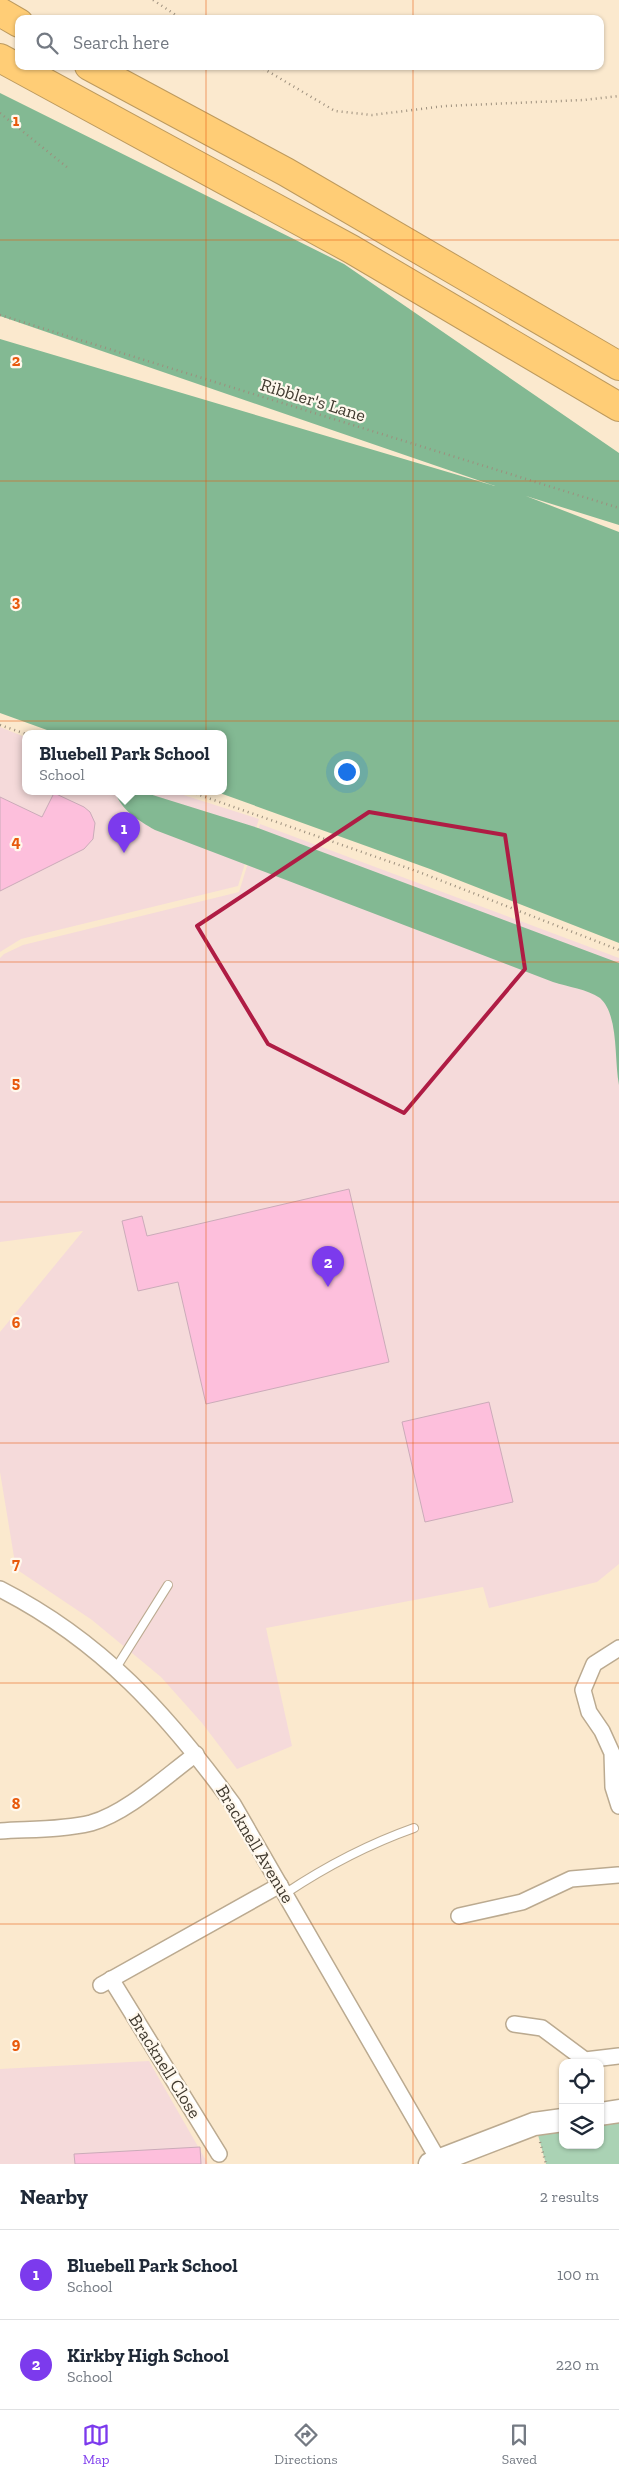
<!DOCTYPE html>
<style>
body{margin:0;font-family:"Zilla Slab",serif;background:#f2f2f3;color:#1f2937}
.controls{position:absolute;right:15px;bottom:15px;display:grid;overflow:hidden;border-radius:10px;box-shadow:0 1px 4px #0004}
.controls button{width:45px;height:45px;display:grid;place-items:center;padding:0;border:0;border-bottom:1px solid #e0e1e3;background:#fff;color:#1f2937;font:25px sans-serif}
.you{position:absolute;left:346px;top:771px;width:18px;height:18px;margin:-12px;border:4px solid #fff;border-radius:50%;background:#1a73e8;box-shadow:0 0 0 8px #1a73e833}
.badge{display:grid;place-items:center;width:32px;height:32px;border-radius:50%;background:#7c3aed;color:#fff;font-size:16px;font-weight:700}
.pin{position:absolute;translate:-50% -41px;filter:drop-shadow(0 1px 2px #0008)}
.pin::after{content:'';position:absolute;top:26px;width:18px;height:15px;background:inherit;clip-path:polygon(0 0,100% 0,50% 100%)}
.popup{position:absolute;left:22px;top:730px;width:205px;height:65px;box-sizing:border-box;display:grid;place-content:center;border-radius:10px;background:#fff;filter:drop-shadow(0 1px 4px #0005);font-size:16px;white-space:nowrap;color:#747a83}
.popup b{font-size:19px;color:#1f2937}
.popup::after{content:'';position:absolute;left:50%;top:100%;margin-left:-10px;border:10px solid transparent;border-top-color:#fff}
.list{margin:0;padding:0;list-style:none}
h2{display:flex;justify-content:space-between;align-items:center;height:65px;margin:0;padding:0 20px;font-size:21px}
h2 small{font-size:16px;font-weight:400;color:#747a83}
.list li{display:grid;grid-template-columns:32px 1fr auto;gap:15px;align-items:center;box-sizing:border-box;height:90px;padding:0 20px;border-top:1px solid #e0e1e3}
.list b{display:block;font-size:19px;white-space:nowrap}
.list p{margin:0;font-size:16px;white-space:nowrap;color:#747a83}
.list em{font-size:16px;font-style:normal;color:#747a83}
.icon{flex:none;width:28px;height:28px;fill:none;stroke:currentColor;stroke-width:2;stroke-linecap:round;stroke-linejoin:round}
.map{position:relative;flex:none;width:619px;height:2164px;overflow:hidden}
.search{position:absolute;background:#fff;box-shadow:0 1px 4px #0004;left:15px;right:15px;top:15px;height:55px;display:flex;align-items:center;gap:12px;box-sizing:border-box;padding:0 18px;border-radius:10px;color:#747a83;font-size:19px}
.sheet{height:245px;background:#fff}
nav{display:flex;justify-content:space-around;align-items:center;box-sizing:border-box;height:70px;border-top:1px solid #e0e1e3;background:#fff;font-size:14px;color:#747a83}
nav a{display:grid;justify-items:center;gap:2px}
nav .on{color:#7c3aed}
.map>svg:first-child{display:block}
</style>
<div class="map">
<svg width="619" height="2164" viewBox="0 0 619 2164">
<rect width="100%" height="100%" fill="#fbe9ce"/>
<g fill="#f5dada">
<polygon points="0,727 25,737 25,792 174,792 259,819 238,886 21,939 0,952"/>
<polygon points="260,824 619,958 619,1564 597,1582 489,1608 483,1587 266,1628 292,1746 237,1769 202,1723 161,1677 92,1620 16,1569 0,1472 0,1332 83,1231 0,1242 0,958 4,954 23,945 239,892"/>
<polygon points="149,2061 208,2164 0,2164 0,2069"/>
</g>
<polygon fill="#aad2b4" points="619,2113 619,2164 546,2164 535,2124 563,2120 563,2145 600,2145 600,2114"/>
<g fill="#83b993">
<polygon points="0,93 344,264 619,453 619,525 526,496 619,532 619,943 430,869 217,792 223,792 223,734 58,734 0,713 0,339 495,486 0,316"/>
<path d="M115 792H143L258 828 619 963V1085C614 1059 619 1015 600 998 587 989 568 987 553 982L155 830C138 820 122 811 115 792Z"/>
</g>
<g fill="#fdbfdc" stroke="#cbabb9">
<polygon points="54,793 84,807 90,812 95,823 93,839 84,849 0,891 0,797 42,817"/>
<polygon points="349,1189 389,1362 206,1404 178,1282 138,1291 122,1221 142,1216 147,1236"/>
<polygon points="489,1402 513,1502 425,1522 402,1422"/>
<polygon points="200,2147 201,2164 75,2164 74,2154"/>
</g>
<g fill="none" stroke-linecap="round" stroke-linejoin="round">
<defs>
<g id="lane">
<polyline points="116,1668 168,1585"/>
<path d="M286 1893C325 1867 369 1844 414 1828"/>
</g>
<g id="street">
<path d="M0 1589C102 1641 167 1714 233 1804L439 2161"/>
<polyline points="619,1648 594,1664 583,1690 589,1712 602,1731 612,1753 613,1787 619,1806"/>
<path d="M0 1831C30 1829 62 1830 91 1823 127 1813 166 1776 196 1754"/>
<polyline points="459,1916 522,1902 571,1879 618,1875"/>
<polyline points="111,1979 219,2154"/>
<polyline points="101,1985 280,1885"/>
<polyline points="514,2024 542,2028 585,2060 619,2056"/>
</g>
<g id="secondary">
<polyline points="600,2114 619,2111"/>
<polyline points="430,2164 534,2124 563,2120"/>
</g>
<g id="highway">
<polyline points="0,12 19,23"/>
<polyline points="0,58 351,249 619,407"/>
<polyline points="89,66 286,172 619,366"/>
</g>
</defs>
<use href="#lane" stroke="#bbaa90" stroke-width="10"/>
<use href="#street" stroke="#bbaa90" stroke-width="18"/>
<use href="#secondary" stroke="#bbaa90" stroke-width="25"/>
<use href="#highway" stroke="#bd9a5e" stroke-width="30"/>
<g stroke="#9c8f7d" stroke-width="2.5" stroke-dasharray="1 4" stroke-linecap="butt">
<polyline points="153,0 182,19"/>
<polyline points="259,66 335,111 372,115 445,106 584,100 619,96"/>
<polyline points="0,113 68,168"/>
<polyline points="0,315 619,508"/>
<polyline points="0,725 26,734"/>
<polyline points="191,792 419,872 619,950"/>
<polyline points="540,2142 546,2164"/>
</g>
<use href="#lane" stroke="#fff" stroke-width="8"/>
<use href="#street" stroke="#fff" stroke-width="15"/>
<use href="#secondary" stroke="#fff" stroke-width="22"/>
<use href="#highway" stroke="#ffcd76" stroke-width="28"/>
</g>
<path fill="none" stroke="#af1c44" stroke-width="4" stroke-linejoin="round" d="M369 812 505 835 525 969 404 1113 268 1044 197 926Z"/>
<path fill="none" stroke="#e8590c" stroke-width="1" stroke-opacity="0.55" d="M206 0V19M413 0V19M206 66V2164M413 66V2164M0 240H619M0 481H619M0 721H619M0 962H619M0 1202H619M0 1443H619M0 1683H619M0 1924H619"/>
<g text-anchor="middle" stroke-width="4.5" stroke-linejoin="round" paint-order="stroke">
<g font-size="18" fill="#423b30" stroke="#fff8ed">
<text transform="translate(313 400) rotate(17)" y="6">Ribbler's Lane</text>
<text transform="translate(255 1844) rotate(59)" y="6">Bracknell Avenue</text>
<text transform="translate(165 2066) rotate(58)" y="6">Bracknell Close</text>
</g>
</g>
<g font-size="16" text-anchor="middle" font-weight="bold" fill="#e8590c" stroke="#fff8ed" stroke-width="4.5" stroke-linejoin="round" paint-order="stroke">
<text x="16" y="126">1</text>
<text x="16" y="366">2</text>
<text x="16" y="607">3</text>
<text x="16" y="847">4</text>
<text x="16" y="1088">5</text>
<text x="16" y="1328">6</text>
<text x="16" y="1569">7</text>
<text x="16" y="1809">8</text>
<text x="16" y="2049">9</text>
</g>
</svg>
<div class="controls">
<button><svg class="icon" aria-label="locate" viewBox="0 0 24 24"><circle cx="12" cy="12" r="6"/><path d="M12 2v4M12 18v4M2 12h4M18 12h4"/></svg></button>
<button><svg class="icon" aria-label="layers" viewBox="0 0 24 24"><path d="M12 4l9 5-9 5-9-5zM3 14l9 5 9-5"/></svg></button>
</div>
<div class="you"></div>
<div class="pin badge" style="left:124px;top:853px">1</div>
<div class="popup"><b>Bluebell Park School</b>School</div>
<div class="pin badge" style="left:328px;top:1287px">2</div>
<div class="search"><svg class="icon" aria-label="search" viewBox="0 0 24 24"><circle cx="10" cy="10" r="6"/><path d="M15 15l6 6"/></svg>Search here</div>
</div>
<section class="sheet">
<h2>Nearby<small>2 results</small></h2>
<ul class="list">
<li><span class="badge">1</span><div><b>Bluebell Park School</b><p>School</p></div><em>100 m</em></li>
<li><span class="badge">2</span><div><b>Kirkby High School</b><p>School</p></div><em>220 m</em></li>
</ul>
</section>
<nav>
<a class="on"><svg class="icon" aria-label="map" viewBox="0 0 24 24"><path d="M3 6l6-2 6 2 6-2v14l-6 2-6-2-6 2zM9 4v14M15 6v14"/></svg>Map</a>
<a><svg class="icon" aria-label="directions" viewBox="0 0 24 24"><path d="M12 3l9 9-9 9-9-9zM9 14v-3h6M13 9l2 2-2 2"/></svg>Directions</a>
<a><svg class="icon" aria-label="saved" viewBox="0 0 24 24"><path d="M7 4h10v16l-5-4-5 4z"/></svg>Saved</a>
</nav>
